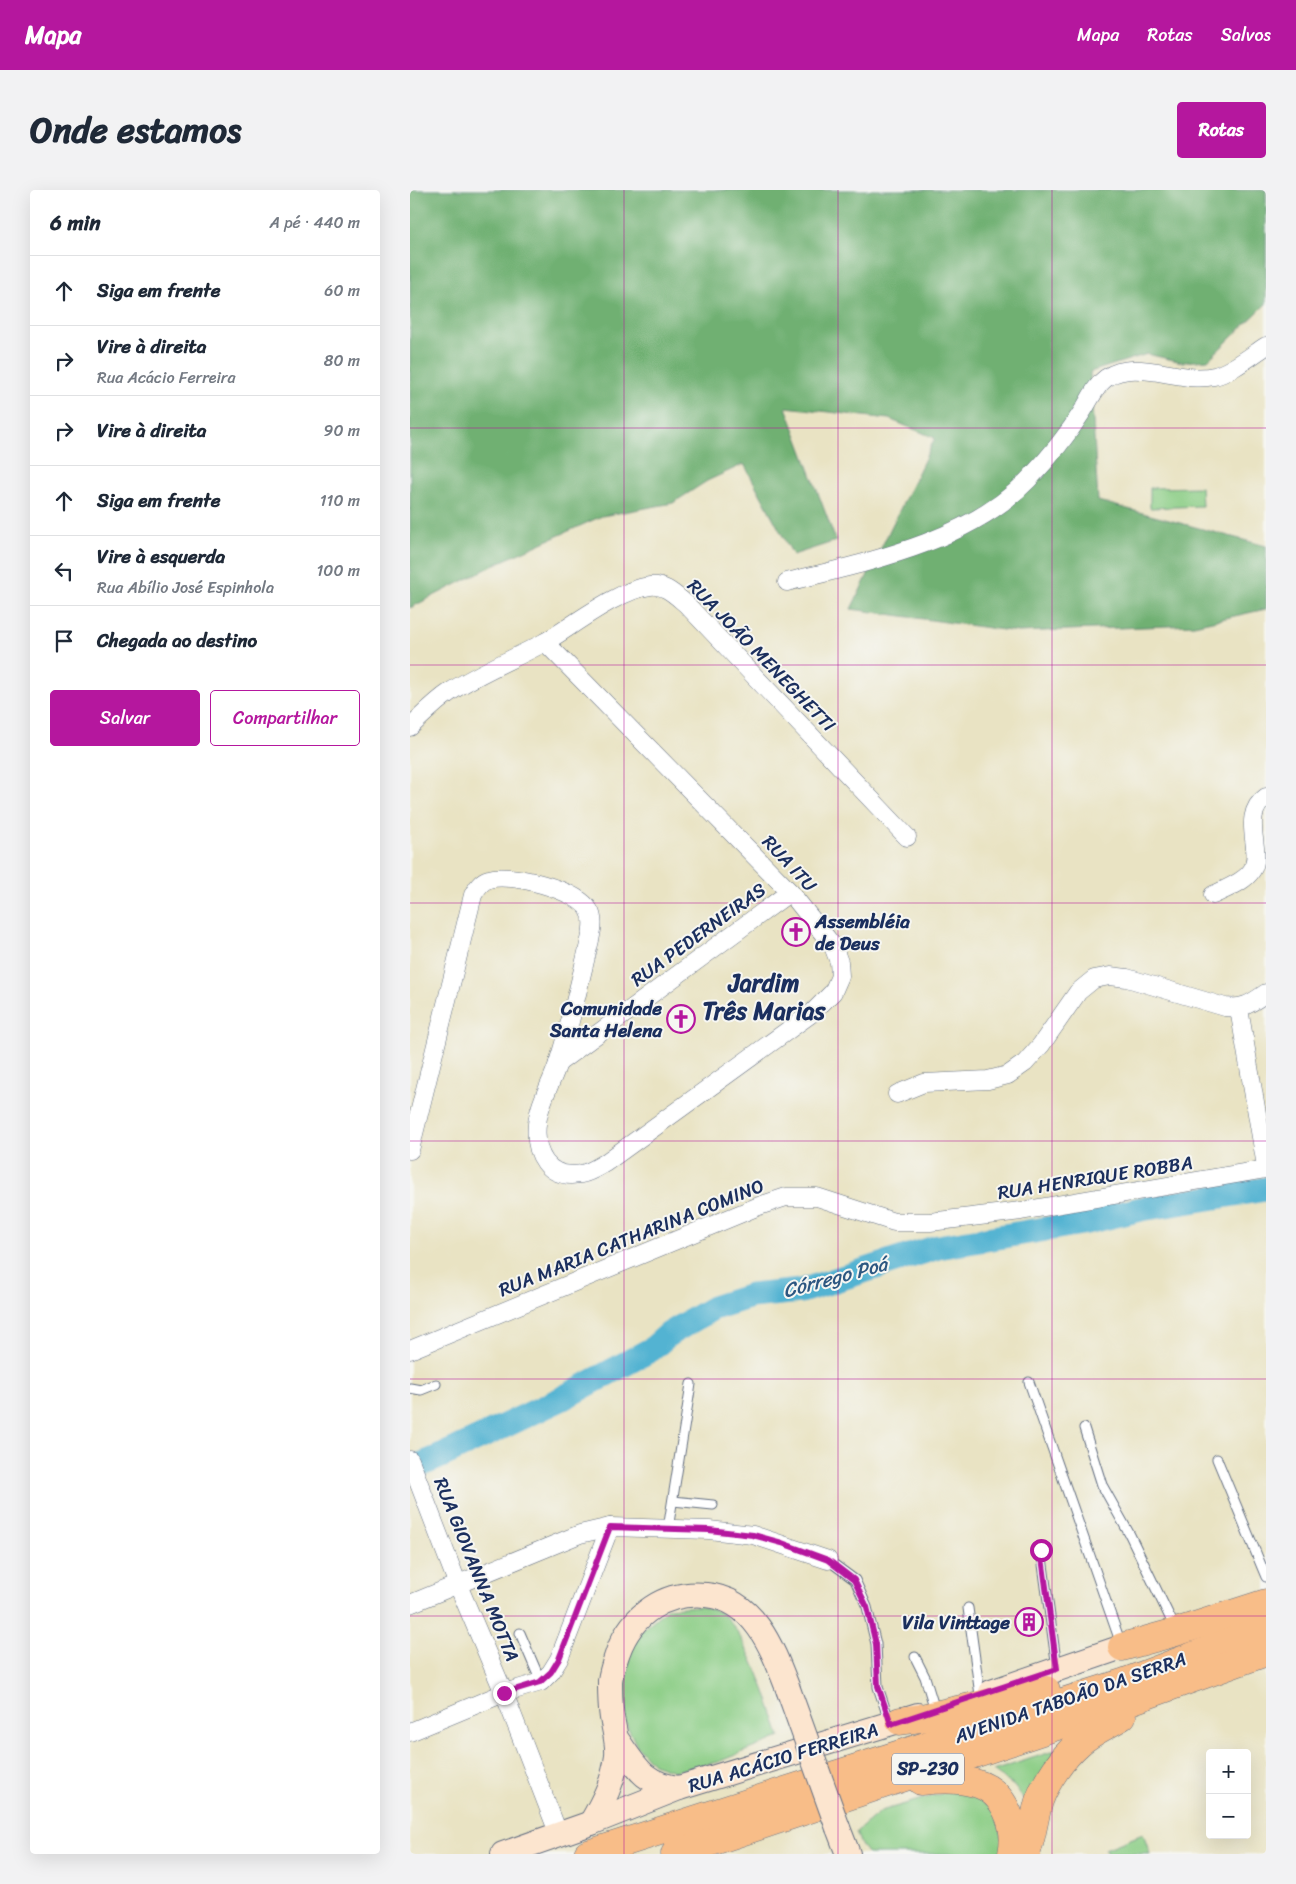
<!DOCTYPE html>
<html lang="pt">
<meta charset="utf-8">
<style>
body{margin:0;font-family:Sriracha,sans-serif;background:#f2f2f3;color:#1f2937}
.controls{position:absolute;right:15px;bottom:15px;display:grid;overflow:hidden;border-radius:5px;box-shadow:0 5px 20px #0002}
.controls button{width:45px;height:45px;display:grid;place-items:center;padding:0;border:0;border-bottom:1px solid #e0e1e3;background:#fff;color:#1f2937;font:25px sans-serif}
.stop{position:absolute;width:15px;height:15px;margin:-11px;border:4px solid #b5179e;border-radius:50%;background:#fff}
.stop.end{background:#b5179e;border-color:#fff;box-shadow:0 1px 5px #0008}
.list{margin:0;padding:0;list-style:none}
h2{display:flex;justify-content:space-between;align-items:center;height:65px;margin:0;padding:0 20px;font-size:21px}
h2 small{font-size:16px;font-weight:400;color:#747a83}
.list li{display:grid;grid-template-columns:32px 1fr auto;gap:15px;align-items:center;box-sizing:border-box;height:70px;padding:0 20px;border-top:1px solid #e0e1e3}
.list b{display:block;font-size:19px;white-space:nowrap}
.list p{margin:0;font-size:16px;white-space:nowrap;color:#747a83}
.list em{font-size:16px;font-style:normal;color:#747a83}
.actions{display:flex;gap:10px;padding:15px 20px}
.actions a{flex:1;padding:11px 0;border:1px solid #b5179e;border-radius:5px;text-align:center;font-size:18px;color:#b5179e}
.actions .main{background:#b5179e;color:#fff}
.icon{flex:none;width:28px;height:28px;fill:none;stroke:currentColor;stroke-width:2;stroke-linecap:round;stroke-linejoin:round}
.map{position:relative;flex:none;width:856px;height:1664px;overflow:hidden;border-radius:5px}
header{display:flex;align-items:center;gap:30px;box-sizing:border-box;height:70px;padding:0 25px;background:#b5179e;color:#fff}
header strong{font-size:24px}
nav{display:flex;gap:28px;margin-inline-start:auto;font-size:18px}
.intro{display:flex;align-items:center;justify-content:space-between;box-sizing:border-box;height:120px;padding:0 30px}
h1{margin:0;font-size:35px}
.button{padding:12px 22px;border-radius:5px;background:#b5179e;color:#fff;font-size:18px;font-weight:700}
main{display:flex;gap:30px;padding:0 30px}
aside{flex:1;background:#fff;border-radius:5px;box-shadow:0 5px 20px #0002}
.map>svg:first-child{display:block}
</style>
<header>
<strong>Mapa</strong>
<nav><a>Mapa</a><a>Rotas</a><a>Salvos</a></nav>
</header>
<div class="intro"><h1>Onde estamos</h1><a class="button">Rotas</a></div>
<main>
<aside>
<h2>6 min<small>A pé · 440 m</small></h2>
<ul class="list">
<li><svg class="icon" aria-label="ahead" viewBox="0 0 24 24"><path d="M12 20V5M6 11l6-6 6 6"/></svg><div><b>Siga em frente</b></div><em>60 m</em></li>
<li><svg class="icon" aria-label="right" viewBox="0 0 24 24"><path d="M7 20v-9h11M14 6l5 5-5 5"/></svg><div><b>Vire à direita</b><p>Rua Acácio Ferreira</p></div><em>80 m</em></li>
<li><svg class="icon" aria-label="right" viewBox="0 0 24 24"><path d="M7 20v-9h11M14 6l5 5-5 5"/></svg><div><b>Vire à direita</b></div><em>90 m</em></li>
<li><svg class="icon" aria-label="ahead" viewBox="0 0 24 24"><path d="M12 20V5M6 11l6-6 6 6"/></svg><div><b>Siga em frente</b></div><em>110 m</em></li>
<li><svg class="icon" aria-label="left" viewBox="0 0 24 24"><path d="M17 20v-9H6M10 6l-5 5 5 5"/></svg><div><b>Vire à esquerda</b><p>Rua Abílio José Espinhola</p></div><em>100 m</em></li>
<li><svg class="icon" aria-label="arrive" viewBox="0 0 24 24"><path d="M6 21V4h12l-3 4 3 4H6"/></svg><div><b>Chegada ao destino</b></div></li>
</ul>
<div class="actions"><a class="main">Salvar</a><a>Compartilhar</a></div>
</aside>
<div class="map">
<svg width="856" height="1664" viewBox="0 0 856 1664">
<rect width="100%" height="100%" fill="#f6f6f2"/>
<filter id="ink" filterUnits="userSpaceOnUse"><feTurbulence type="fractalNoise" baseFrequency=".02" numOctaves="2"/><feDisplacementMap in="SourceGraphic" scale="10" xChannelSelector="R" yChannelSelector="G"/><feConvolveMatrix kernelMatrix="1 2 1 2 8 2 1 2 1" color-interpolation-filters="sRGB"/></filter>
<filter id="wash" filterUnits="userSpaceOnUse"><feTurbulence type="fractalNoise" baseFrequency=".0096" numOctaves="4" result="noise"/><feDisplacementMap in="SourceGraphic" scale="20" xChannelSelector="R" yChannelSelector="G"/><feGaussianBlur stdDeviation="1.12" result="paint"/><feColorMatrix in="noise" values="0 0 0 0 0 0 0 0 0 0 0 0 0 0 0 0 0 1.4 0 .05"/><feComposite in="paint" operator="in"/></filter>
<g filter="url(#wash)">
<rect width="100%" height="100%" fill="#e9e3c3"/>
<g fill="#8bcd85" stroke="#537e72">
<polygon points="791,297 792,316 740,318 740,298"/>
<path d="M291 1416C297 1418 307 1420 312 1424 336 1442 362 1518 370 1547L308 1572 264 1581 243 1574 227 1556 214 1530 212 1508V1487L225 1446 258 1418Z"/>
<polygon points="653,1558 620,1617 604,1596 583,1581"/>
<polygon points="540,1601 561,1604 587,1622 596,1664 458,1664 451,1655 446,1642 471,1621"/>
<polygon points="733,1644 740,1664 697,1664 695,1659"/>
</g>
<polygon fill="#70b072" stroke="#467068" points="0,0 856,0 856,114 850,120 798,170 772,172 737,164 680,182 688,311 856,356 856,419 784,435 608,442 441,419 525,248 479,229 376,217 426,351 383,365 334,274 297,291 263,313 192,326 92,371 0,418"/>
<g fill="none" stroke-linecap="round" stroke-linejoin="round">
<polyline stroke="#53b3d2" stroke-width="25" points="0,1279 27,1268 151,1209 242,1159 259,1144 303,1118 341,1106 391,1101 528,1057 672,1033 731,1019 856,999"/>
</g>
</g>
<g filter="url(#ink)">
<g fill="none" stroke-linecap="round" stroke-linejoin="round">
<defs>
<g id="lane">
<polyline points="619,1192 711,1454"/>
<polyline points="0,1198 11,1200 26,1194"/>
<polyline points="674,1238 692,1295 720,1345 766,1440"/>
<polyline points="807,1269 856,1387"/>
<polyline points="263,1311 303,1315"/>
<polyline points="258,1339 281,1194"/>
<polyline points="631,1360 647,1478"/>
<polyline points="418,1370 445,1390 457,1417 466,1454 468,1497 480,1533"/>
<polyline points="558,1418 570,1505"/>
<polyline points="110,1443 131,1492"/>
<polyline points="505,1467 515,1487 525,1520"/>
</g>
<g id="street">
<path d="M377 392C458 372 558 352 618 290 638 269 657 246 672 222 680 210 685 196 696 188 726 167 770 194 804 186 820 183 842 165 856 156"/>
<path d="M0 537C13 525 25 512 40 502 70 482 104 469 135 452 164 435 208 400 240 396 255 394 265 405 276 414L497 647"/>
<path d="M803 705C815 699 835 692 842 680 854 661 829 626 856 607"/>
<polyline points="829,819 856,976"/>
<polyline points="148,873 380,702"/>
<path d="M487 904 514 893 578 890 598 885 615 873 631 855 668 802 684 789 700 786 717 788 815 817C834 819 840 814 856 803"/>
<path d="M0 960 63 705C67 698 71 691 79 689 100 682 168 700 179 720 185 729 182 741 180 750 170 791 161 833 148 873 142 893 129 912 127 934 124 963 137 990 171 984 179 983 188 977 195 973L402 823 423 802 430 786 429 772 423 756 380 702 135 452"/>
<polyline points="0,1160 349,1016 376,1007 407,1007 484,1032 520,1032 611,1021 856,979"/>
<polyline points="0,1270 48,1395 94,1503 149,1645"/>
<polyline points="0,1414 170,1344 200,1337 299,1340 343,1345 418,1370"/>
<polyline points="0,1542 94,1503 131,1492 141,1482 149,1469 200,1337"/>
</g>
<g id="secondary">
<polyline points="581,1502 712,1457"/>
<path d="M208 1551C227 1578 234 1594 269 1598"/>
<path d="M181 1633C193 1612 204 1591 207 1566 208 1554 205 1544 203 1533 200 1520 200 1504 200 1491 201 1481 205 1471 208 1462 222 1424 255 1401 296 1405 345 1409 363 1460 378 1499"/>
<polyline points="428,1638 438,1664"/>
<polyline points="93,1664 181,1633 269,1598 508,1525"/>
</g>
<g id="highway">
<polyline points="712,1457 766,1442 856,1413"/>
<polyline points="490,1531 512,1528 636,1500"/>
<path d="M511 1591C529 1589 548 1588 565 1593 595 1601 608 1636 602 1664"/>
<polyline points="178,1664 715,1492 856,1438"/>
<polyline points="265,1664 695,1520 856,1462"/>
<path d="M616 1664C622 1647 624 1628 629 1611 636 1591 653 1567 669 1553 681 1542 698 1535 712 1526"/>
</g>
</defs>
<use href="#lane" stroke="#636e81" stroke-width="11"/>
<use href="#street" stroke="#636e81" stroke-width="19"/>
<use href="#secondary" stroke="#636e81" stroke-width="26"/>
<use href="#highway" stroke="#636e81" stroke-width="29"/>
<use href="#lane" stroke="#fff" stroke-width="9"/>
<use href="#street" stroke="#fff" stroke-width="18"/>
<use href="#secondary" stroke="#fce5cf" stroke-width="24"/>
<use href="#highway" stroke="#f8bd88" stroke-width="28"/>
<defs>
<polyline id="secondary-bridge" points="378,1499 428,1638"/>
</defs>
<use href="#secondary-bridge" stroke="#636e81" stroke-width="26" stroke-linecap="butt"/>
<use href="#secondary-bridge" stroke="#fce5cf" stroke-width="24"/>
</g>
</g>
<g fill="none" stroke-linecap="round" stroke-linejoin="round" filter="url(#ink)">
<polyline stroke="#b5179e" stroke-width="6" points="94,1503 130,1492 141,1482 149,1469 200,1337 299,1340 343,1345 372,1353 418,1370 444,1390 457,1417 466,1454 468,1496 481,1534 647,1479 631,1360"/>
</g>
<path fill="none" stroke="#b5179e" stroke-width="1" stroke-opacity="0.55" d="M214 0V1664M428 0V1664M642 0V1664M0 238H856M0 475H856M0 713H856M0 951H856M0 1189H856M0 1426H856"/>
<defs>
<symbol id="church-ring" viewBox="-11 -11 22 22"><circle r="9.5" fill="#f6f6f2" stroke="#b5179e" stroke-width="1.5"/><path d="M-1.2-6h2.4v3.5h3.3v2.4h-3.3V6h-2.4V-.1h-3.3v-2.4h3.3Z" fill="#b5179e"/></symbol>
<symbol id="building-ring" viewBox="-11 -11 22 22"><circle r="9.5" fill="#f6f6f2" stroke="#b5179e" stroke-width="1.5"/><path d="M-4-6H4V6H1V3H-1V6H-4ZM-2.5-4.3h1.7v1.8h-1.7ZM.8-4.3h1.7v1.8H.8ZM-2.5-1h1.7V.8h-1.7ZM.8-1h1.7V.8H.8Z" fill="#b5179e"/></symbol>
</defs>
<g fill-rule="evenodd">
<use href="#church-ring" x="370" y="726" width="32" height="32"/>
<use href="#church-ring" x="255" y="813" width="32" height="32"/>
<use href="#building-ring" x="603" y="1416" width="32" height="32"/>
</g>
<g text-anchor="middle" stroke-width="4" stroke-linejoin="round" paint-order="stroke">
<rect fill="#f6f6f2" stroke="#5d6b8a" stroke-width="1" x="482" y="1563.5" width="72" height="31" rx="4"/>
<g font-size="18" font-weight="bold" fill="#1b2f5e">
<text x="518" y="1585">SP-230</text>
</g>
<g font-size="19" fill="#1b2f5e" stroke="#f6f6f2">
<text transform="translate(352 465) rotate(46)" y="7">RUA JOÃO MENEGHETTI</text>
<text transform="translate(380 673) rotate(47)" y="7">RUA ITU</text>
<text transform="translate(288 744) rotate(-36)" y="7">RUA PEDERNEIRAS</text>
<text transform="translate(685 987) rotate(-9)" y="7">RUA HENRIQUE ROBBA</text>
<text transform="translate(221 1047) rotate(-22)" y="7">RUA MARIA CATHARINA COMINO</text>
<text transform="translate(67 1379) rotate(68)" y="7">RUA GIOVANNA MOTTA</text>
<text transform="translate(660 1507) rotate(-19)" y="7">AVENIDA TABOÃO DA SERRA</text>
<text transform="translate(373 1567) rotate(-17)" y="7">RUA ACÁCIO FERREIRA</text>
</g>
<g font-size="19" font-weight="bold" fill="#1b2f5e" stroke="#f6f6f2" text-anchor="end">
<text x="405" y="738" text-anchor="start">Assembléia<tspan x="405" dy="22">de Deus</tspan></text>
<text x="252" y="825">Comunidade<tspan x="252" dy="22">Santa Helena</tspan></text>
<text x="600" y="1439">Vila Vinttage</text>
</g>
<g font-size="20" font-style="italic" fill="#2c5781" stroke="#f6f6f2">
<text transform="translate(425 1087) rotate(-15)" y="7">Córrego Poá</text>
</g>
<g font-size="24" font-weight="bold" fill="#1b2f5e" stroke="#f6f6f2">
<text x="354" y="801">Jardim<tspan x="354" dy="28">Três Marias</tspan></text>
</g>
</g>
</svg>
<div class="controls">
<button>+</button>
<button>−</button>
</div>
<div class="stop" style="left:631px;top:1360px"></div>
<div class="stop end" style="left:94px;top:1503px"></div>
</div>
</main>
